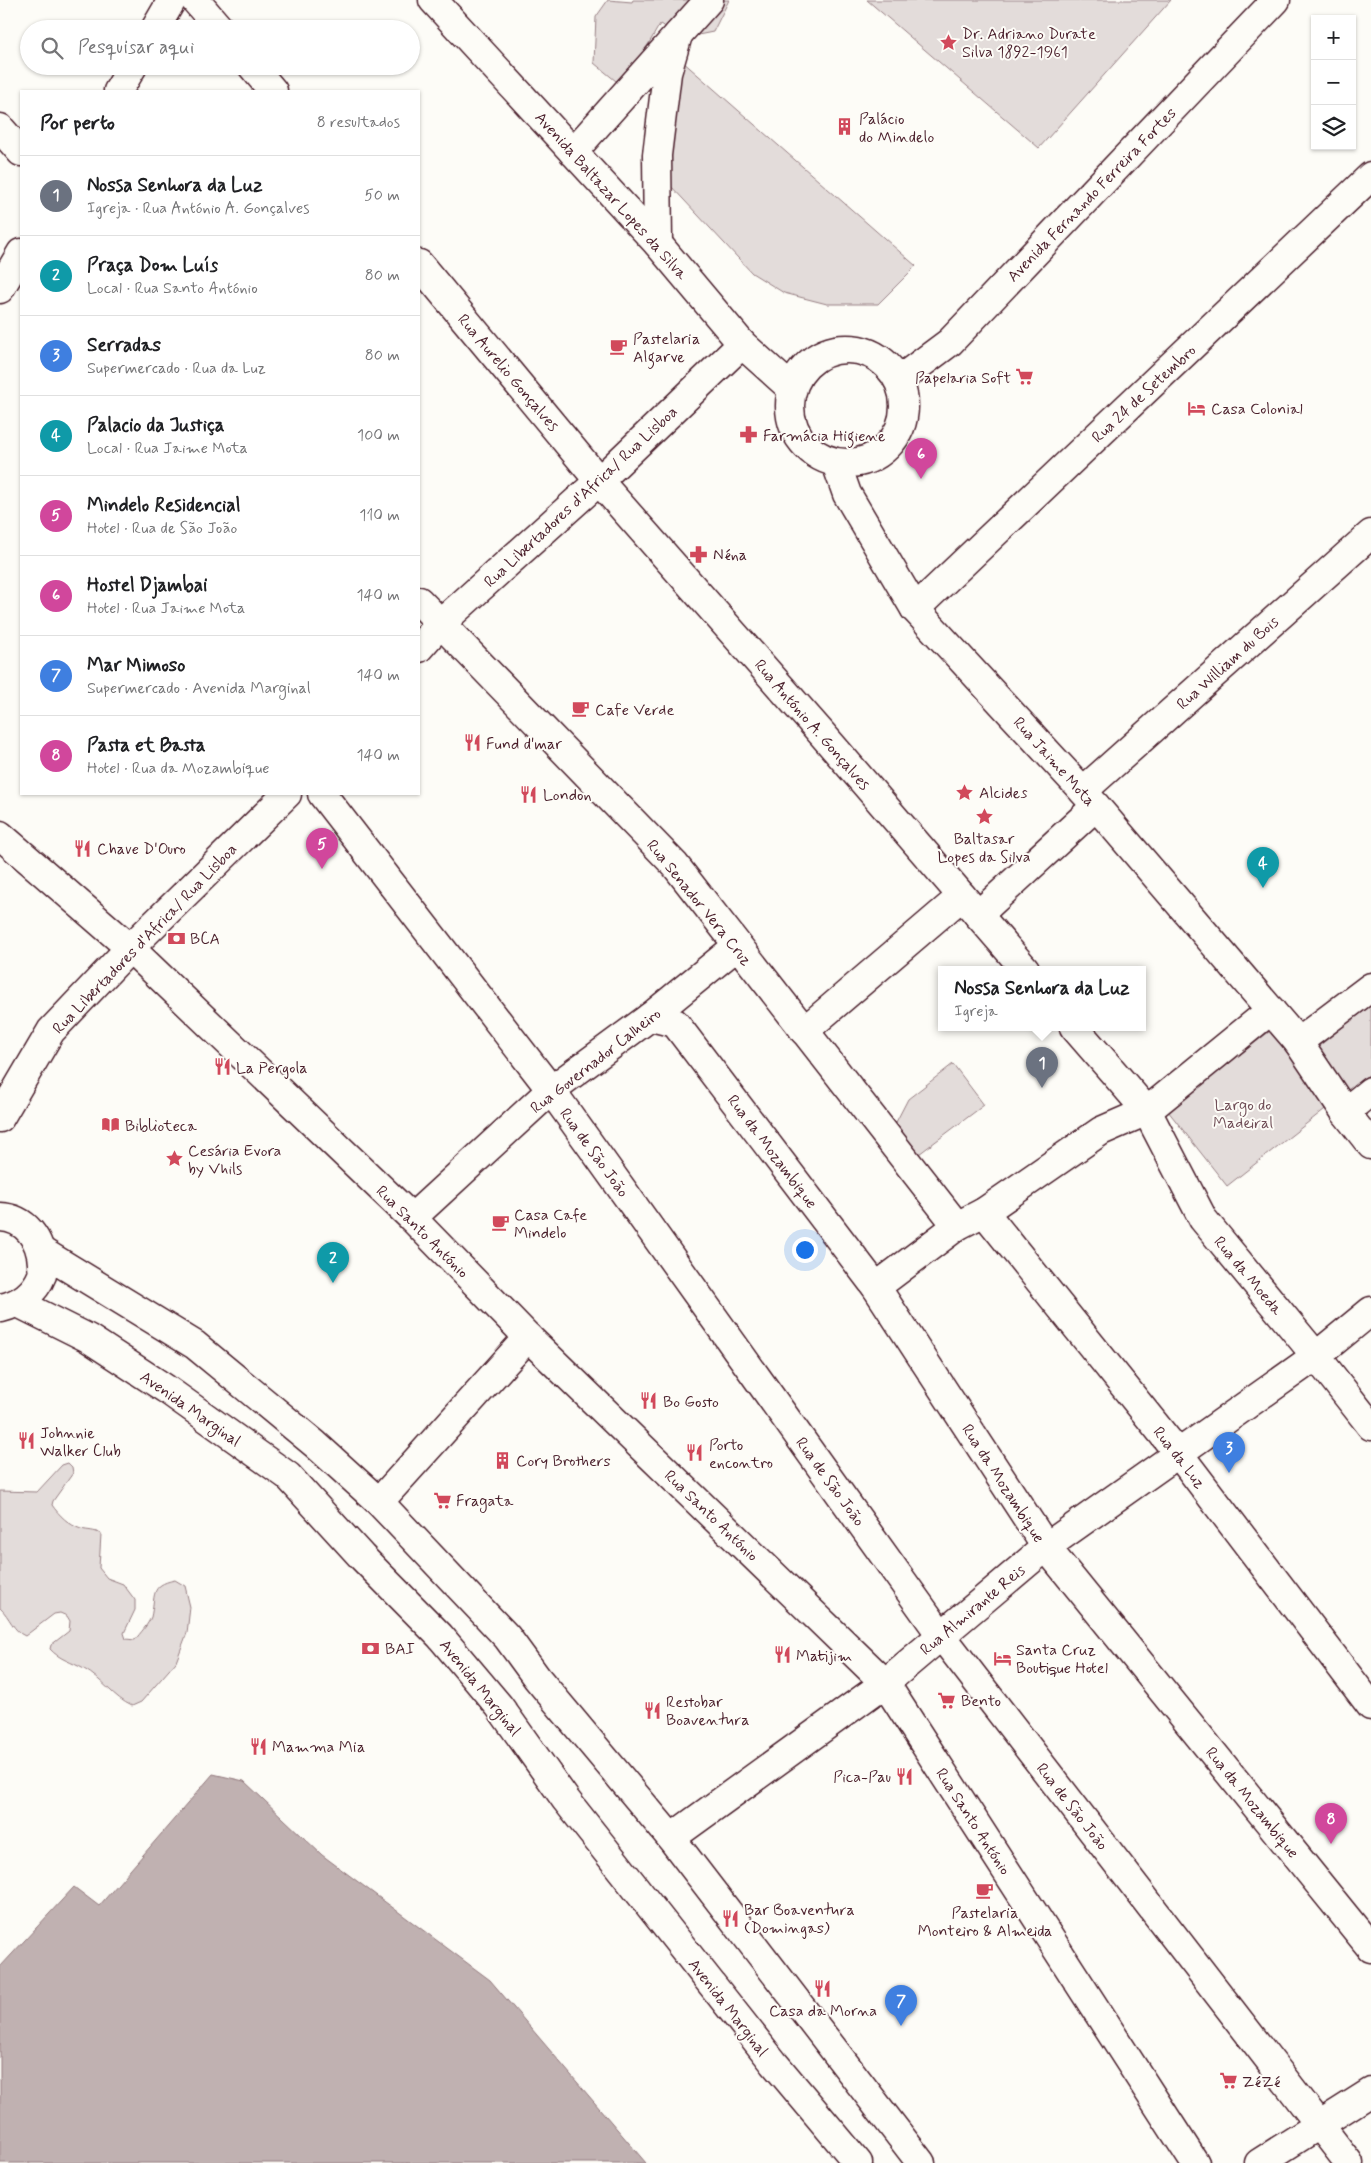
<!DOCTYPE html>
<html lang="pt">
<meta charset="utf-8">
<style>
body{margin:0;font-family:Mynerve,sans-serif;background:#f6f6f6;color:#202124}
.controls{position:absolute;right:15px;top:15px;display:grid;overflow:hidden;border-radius:0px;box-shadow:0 1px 4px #0004}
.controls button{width:45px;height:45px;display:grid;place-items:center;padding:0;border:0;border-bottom:1px solid #e0e0e0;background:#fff;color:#202124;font:25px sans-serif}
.you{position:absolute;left:804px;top:1249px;width:18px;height:18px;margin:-12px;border:4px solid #fff;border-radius:50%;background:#1a73e8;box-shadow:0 0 0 8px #1a73e833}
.badge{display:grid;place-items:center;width:32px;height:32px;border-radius:50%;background:#0f766e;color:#fff;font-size:16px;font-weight:700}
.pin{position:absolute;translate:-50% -41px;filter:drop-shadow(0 1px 2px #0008)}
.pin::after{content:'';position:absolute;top:26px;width:18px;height:15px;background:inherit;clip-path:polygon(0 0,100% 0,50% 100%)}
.popup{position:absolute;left:938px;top:966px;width:208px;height:65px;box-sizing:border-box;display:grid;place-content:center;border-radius:0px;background:#fff;filter:drop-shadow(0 1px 4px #0005);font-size:16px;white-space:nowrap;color:#757577}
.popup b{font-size:19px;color:#202124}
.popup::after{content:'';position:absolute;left:50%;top:100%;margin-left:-10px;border:10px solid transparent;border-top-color:#fff}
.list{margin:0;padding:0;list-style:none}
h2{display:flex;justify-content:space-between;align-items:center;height:65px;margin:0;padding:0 20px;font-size:21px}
h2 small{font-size:16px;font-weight:400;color:#757577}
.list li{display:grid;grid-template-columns:32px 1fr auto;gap:15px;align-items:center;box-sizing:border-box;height:80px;padding:0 20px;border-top:1px solid #e0e0e0}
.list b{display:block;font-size:19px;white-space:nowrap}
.list p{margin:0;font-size:16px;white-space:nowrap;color:#757577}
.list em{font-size:16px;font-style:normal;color:#757577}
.icon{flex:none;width:28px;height:28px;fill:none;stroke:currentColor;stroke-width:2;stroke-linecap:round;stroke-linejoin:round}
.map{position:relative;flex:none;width:1371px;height:2163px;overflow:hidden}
.search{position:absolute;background:#fff;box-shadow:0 1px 4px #0004;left:20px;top:20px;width:400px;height:55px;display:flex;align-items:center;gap:12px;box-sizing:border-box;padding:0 18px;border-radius:28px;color:#757577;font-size:19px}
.panel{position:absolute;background:#fff;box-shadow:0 1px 4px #0004;left:20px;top:90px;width:400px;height:705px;border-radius:0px}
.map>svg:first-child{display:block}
</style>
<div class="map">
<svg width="1371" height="2163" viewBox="0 0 1371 2163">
<rect width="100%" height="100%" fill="#fdfcf7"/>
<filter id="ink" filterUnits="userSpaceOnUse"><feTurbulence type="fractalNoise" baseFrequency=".02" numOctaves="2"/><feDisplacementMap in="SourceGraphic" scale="10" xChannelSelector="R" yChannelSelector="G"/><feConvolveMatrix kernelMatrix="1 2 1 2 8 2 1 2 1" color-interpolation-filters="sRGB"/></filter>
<g filter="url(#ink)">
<g fill="#e3dcda" stroke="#967e82">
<polygon points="608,0 632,2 633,0 729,0 713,32 683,38 660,24 641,57 616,81 594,63 596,17"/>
<polygon points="867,0 1171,0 1039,148"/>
<polygon points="682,61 916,266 878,304 827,304 784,293 752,273 670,185 667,158"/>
<polygon points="1371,1005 1371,1073 1227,1186 1168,1111 1270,1031 1296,1064"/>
<polygon points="953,1064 984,1105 915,1157 893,1128 908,1099"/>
<path d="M68 1463 72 1467 73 1473 53 1501 52 1505C59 1515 69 1525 81 1529 89 1531 94 1530 101 1534L99 1568 107 1578 123 1584 135 1600V1610L124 1633 126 1639 135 1640C140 1633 148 1625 151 1617 156 1596 149 1585 175 1580L185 1586 190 1607 187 1633 176 1662 141 1702 132 1706C114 1698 102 1679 84 1669 72 1662 60 1660 50 1649L51 1645 69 1631 70 1621 67 1616 60 1613 54 1614 25 1636C13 1631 10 1617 0 1608V1491L37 1492 62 1465Z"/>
</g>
<polygon fill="#c0b1b1" stroke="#91777b" points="213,1774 244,1781 322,1855 490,1980 646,2163 0,2163 0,1967 74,1887 99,1906"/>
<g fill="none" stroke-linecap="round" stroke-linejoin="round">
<defs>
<g id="minor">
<polyline points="195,0 220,29"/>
<polyline points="433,0 658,244 742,344"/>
<polyline points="155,29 172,0"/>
<polyline points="252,66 273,91"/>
<polyline points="118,91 133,66"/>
<polyline points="0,128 21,152"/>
<polyline points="573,152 709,0"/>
<polyline points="658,244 657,155 667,73 678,35"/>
<polyline points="419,264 599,481 823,735 1025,969"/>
<polyline points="0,289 21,253"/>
<polyline points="836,463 847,494 915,609 1083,791 1298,1042 1345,1112 1371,1145"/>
<polyline points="419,601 675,865 957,1226"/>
<polyline points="915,609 1371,176"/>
<polyline points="1083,791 1371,534"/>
<polyline points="322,794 551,1090 941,1635 1349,2163"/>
<polyline points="0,835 130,948 412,1218 528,1337 885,1683 1195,2163"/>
<polyline points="978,915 1096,806"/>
<polyline points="650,1017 675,1023 876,1287 1046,1547 1371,1948"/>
<polyline points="1074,1027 1147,1111 1203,1219 1316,1356 1371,1426"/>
<polyline points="804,1031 962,896"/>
<polyline points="1298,1042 1371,987"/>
<polyline points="1345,1112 1371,1091"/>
<polyline points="984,1212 1178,1453 1371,1706"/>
<polyline points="412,1218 551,1090 650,1017 737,946"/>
<polyline points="876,1287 957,1226 984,1212 1101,1131 1147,1111 1271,1010"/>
<polyline points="379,1502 528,1337"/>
<polyline points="671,1838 885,1683 1046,1547 1316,1356 1371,1311"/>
<polyline points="1259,2163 1371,2092"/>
</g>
<g id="major">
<circle cx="847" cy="406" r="57"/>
<polyline points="899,380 950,342 1276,0"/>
<polyline points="419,648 440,624 599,481 742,344 792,389"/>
<polyline points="0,1118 51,1031 130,948 287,794"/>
<path d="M0 1217C26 1218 41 1240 42 1264 42 1267 43 1272 42 1275 35 1293 19 1304 1 1308"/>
<polyline points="41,1251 195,1345 315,1444 379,1502 507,1637 537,1678 671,1838 921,2163"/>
<polyline points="18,1303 88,1338 166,1389 288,1476 362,1557 440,1636 499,1706 566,1800 774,2063 858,2163"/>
</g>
</defs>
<use href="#minor" stroke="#4a1f2b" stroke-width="31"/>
<use href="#major" stroke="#4a1f2b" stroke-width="31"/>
<use href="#minor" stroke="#fdfcf7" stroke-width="28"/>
<use href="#major" stroke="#fdfcf7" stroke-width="28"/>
</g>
</g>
<defs>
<symbol id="sight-bare" viewBox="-9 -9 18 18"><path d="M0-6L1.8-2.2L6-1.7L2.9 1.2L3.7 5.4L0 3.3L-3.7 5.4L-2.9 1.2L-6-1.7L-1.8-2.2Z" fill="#d1495b" stroke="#fdfcf7" stroke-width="2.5" paint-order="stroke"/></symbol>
<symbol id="building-bare" viewBox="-9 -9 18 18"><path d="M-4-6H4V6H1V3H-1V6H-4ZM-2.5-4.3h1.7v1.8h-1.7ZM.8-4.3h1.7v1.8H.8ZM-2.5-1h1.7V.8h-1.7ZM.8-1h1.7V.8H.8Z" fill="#d1495b" stroke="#fdfcf7" stroke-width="2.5" paint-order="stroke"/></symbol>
<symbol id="cafe-bare" viewBox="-9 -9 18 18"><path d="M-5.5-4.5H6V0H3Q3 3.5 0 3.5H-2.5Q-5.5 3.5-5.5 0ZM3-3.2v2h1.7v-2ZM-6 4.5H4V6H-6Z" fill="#d1495b" stroke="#fdfcf7" stroke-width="2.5" paint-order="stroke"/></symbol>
<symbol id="supermarket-bare" viewBox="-9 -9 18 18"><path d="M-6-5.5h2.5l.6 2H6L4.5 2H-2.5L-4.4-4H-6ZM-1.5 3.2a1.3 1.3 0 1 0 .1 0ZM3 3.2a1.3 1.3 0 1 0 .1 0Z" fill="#d1495b" stroke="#fdfcf7" stroke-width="2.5" paint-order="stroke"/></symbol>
<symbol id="hotel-bare" viewBox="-9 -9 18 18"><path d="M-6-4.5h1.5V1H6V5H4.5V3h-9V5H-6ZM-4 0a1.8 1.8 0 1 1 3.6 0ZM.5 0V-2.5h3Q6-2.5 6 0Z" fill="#d1495b" stroke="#fdfcf7" stroke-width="2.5" paint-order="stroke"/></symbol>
<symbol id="pharmacy-bare" viewBox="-9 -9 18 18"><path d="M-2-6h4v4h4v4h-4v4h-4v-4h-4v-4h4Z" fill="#d1495b" stroke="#fdfcf7" stroke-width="2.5" paint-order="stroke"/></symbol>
<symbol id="restaurant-bare" viewBox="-9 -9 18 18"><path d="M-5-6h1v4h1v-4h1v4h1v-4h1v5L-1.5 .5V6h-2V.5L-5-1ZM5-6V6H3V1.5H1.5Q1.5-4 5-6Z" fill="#d1495b" stroke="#fdfcf7" stroke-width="2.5" paint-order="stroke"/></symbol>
<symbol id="bank-bare" viewBox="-9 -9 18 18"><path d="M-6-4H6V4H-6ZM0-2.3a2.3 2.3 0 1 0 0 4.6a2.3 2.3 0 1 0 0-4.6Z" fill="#d1495b" stroke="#fdfcf7" stroke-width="2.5" paint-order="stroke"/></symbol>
<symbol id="library-bare" viewBox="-9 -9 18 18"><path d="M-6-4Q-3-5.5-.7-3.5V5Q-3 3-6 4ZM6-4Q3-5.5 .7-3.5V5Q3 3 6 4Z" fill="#d1495b" stroke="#fdfcf7" stroke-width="2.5" paint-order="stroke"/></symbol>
</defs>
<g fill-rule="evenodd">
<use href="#sight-bare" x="936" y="30" width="25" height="25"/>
<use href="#building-bare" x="832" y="114" width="25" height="25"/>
<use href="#cafe-bare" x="606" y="334" width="25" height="25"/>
<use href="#supermarket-bare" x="1012" y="364" width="25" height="25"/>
<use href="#hotel-bare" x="1184" y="396" width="25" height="25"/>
<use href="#pharmacy-bare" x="736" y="422" width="25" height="25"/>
<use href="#pharmacy-bare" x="686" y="542" width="25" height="25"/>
<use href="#cafe-bare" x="568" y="696" width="25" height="25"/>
<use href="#restaurant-bare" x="460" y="730" width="25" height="25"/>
<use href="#sight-bare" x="952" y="780" width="25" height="25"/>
<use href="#restaurant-bare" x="516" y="782" width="25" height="25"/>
<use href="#sight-bare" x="972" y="804" width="25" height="25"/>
<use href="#restaurant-bare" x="70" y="836" width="25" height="25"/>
<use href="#bank-bare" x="164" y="926" width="25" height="25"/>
<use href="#restaurant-bare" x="210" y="1054" width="25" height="25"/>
<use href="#library-bare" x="98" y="1112" width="25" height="25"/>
<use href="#sight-bare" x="162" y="1146" width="25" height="25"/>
<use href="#cafe-bare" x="488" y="1210" width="25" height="25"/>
<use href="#restaurant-bare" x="636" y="1388" width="25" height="25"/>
<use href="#restaurant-bare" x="14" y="1428" width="25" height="25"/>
<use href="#restaurant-bare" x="682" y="1440" width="25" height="25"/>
<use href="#building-bare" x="490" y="1448" width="25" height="25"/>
<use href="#supermarket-bare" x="430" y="1488" width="25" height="25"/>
<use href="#bank-bare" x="358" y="1636" width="25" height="25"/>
<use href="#restaurant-bare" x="770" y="1642" width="25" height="25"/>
<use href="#hotel-bare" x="990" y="1646" width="25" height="25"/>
<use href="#supermarket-bare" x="934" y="1688" width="25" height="25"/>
<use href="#restaurant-bare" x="640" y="1698" width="25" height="25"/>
<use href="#restaurant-bare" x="246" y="1734" width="25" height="25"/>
<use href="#restaurant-bare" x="892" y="1764" width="25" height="25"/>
<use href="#cafe-bare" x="972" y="1878" width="25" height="25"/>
<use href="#restaurant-bare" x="718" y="1906" width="25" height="25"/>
<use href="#restaurant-bare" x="810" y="1976" width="25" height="25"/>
<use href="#supermarket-bare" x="1216" y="2068" width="25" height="25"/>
</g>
<g text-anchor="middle" stroke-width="4" stroke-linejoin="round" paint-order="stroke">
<g font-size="16" fill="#4a1f2b" stroke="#fdfcf7" text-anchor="start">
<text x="962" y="39">Dr. Adriano Durate<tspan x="962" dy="18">Silva 1892-1961</tspan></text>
<text x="859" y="124">Palácio<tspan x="859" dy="18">do Mindelo</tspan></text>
<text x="633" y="344">Pastelaria<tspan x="633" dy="18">Algarve</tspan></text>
<text x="1011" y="383" text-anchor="end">Papelaria Soft</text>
<text x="1211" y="414">Casa Colonial</text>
<text x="763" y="441">Farmácia Higiene</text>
<text x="713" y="560">Néna</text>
<text x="595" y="715">Cafe Verde</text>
<text x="486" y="749">Fund d'mar</text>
<text x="979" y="798">Alcides</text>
<text x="543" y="800">London</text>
<text x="984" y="844" text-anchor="middle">Baltasar<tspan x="984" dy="18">Lopes da Silva</tspan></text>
<text x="97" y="854">Chave D'Ouro</text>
<text x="190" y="944">BCA</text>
<text x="236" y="1073">La Pergola</text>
<text x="125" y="1131">Biblioteca</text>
<text x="188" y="1156">Cesária Evora<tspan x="188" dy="18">by Vhils</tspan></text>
<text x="514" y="1220">Casa Cafe<tspan x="514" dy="18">Mindelo</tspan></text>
<text x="663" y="1407">Bo Gosto</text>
<text x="40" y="1438">Johnnie<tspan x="40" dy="18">Walker Club</tspan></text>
<text x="709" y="1450">Porto<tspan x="709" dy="18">encontro</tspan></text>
<text x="516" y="1466">Cory Brothers</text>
<text x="456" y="1506">Fragata</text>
<text x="385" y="1654">BAI</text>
<text x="1016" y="1655">Santa Cruz<tspan x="1016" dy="18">Boutique Hotel</tspan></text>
<text x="796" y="1661">Matijim</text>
<text x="961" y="1706">Bento</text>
<text x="666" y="1707">Restobar<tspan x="666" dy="18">Boaventura</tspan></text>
<text x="272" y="1752">Mamma Mia</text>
<text x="891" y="1782" text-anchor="end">Pica-Pau</text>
<text x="744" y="1915">Bar Boaventura<tspan x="744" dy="18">(Domingas)</tspan></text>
<text x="985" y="1918" text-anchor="middle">Pastelaria<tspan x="985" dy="18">Monteiro &amp; Almeida</tspan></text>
<text x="823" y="2016" text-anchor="middle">Casa da Morna</text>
<text x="1242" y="2087">ZéZé</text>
</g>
<g font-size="16" fill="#4a1f2b" stroke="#fdfcf7">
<text transform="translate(1091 194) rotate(-46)" y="6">Avenida Fernando Ferreira Fortes</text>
<text transform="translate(612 195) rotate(48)" y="6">Avenida Baltazar Lopes da Silva</text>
<text transform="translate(509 372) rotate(50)" y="6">Rua Aurelio Gonçalves</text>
<text transform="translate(1143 393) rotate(-43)" y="6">Rua 24 de Setembro</text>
<text transform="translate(580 496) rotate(-43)" y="6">Rua Libertadores d'Africa/ Rua Lisboa</text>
<text transform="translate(1227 662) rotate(-42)" y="6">Rua William du Bois</text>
<text transform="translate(813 724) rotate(49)" y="6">Rua António A. Gonçalves</text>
<text transform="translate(1055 761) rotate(48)" y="6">Rua Jaime Mota</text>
<text transform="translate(700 902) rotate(51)" y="6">Rua Senador Vera Cruz</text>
<text transform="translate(144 938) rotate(-46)" y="6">Rua Libertadores d'Africa/ Rua Lisboa</text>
<text transform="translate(595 1060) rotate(-38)" y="6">Rua Governador Calheiro</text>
<text transform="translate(773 1151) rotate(53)" y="6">Rua da Mozambique</text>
<text transform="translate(595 1152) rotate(54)" y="6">Rua de São João</text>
<text transform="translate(423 1231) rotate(45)" y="6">Rua Santo António</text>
<text transform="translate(1249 1275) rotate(50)" y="6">Rua da Moeda</text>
<text transform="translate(191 1408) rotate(35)" y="6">Avenida Marginal</text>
<text transform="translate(1180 1457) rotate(52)" y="6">Rua da Luz</text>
<text transform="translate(831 1481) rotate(54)" y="6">Rua de São João</text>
<text transform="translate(1004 1483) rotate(57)" y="6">Rua da Mozambique</text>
<text transform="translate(712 1515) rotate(44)" y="6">Rua Santo António</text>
<text transform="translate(972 1609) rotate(-40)" y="6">Rua Almirante Reis</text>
<text transform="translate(481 1687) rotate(51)" y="6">Avenida Marginal</text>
<text transform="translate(1253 1802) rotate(51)" y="6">Rua da Mozambique</text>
<text transform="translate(1073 1806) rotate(52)" y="6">Rua de São João</text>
<text transform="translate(974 1821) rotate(57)" y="6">Rua Santo António</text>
<text transform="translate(729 2007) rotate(52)" y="6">Avenida Marginal</text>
</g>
<g font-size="16" fill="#704e57" stroke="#fdfcf7">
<text x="1243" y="1110">Largo do<tspan x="1243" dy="18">Madeiral</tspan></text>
</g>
</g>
</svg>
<div class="controls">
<button>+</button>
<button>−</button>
<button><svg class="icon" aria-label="layers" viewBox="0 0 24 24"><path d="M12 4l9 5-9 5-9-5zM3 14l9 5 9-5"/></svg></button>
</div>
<div class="you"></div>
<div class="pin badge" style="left:1042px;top:1088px;background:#6b7280">1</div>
<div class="popup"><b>Nossa Senhora da Luz</b>Igreja</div>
<div class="pin badge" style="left:333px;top:1283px;background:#0f9aa8">2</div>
<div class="pin badge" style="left:1229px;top:1473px;background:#3f7fe0">3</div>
<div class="pin badge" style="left:1263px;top:888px;background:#0f9aa8">4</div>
<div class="pin badge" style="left:322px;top:869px;background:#d1479c">5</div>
<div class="pin badge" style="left:921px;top:479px;background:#d1479c">6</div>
<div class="pin badge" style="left:901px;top:2026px;background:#3f7fe0">7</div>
<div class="pin badge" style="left:1331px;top:1844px;background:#d1479c">8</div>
<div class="search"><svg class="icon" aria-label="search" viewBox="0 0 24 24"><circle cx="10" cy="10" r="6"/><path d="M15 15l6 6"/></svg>Pesquisar aqui</div>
<section class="panel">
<h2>Por perto<small>8 resultados</small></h2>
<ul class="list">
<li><span class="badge" style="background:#6b7280">1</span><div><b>Nossa Senhora da Luz</b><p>Igreja · Rua António A. Gonçalves</p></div><em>50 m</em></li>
<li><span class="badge" style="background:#0f9aa8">2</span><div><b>Praça Dom Luís</b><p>Local · Rua Santo António</p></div><em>80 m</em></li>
<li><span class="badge" style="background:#3f7fe0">3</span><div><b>Serradas</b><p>Supermercado · Rua da Luz</p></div><em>80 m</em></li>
<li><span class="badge" style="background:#0f9aa8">4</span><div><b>Palacio da Justiça</b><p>Local · Rua Jaime Mota</p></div><em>100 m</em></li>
<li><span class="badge" style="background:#d1479c">5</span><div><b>Mindelo Residencial</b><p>Hotel · Rua de São João</p></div><em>110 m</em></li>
<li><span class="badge" style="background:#d1479c">6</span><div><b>Hostel Djambai</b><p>Hotel · Rua Jaime Mota</p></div><em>140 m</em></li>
<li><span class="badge" style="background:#3f7fe0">7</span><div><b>Mar Mimoso</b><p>Supermercado · Avenida Marginal</p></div><em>140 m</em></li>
<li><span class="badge" style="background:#d1479c">8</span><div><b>Pasta et Basta</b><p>Hotel · Rua da Mozambique</p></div><em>140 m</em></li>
</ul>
</section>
</div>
